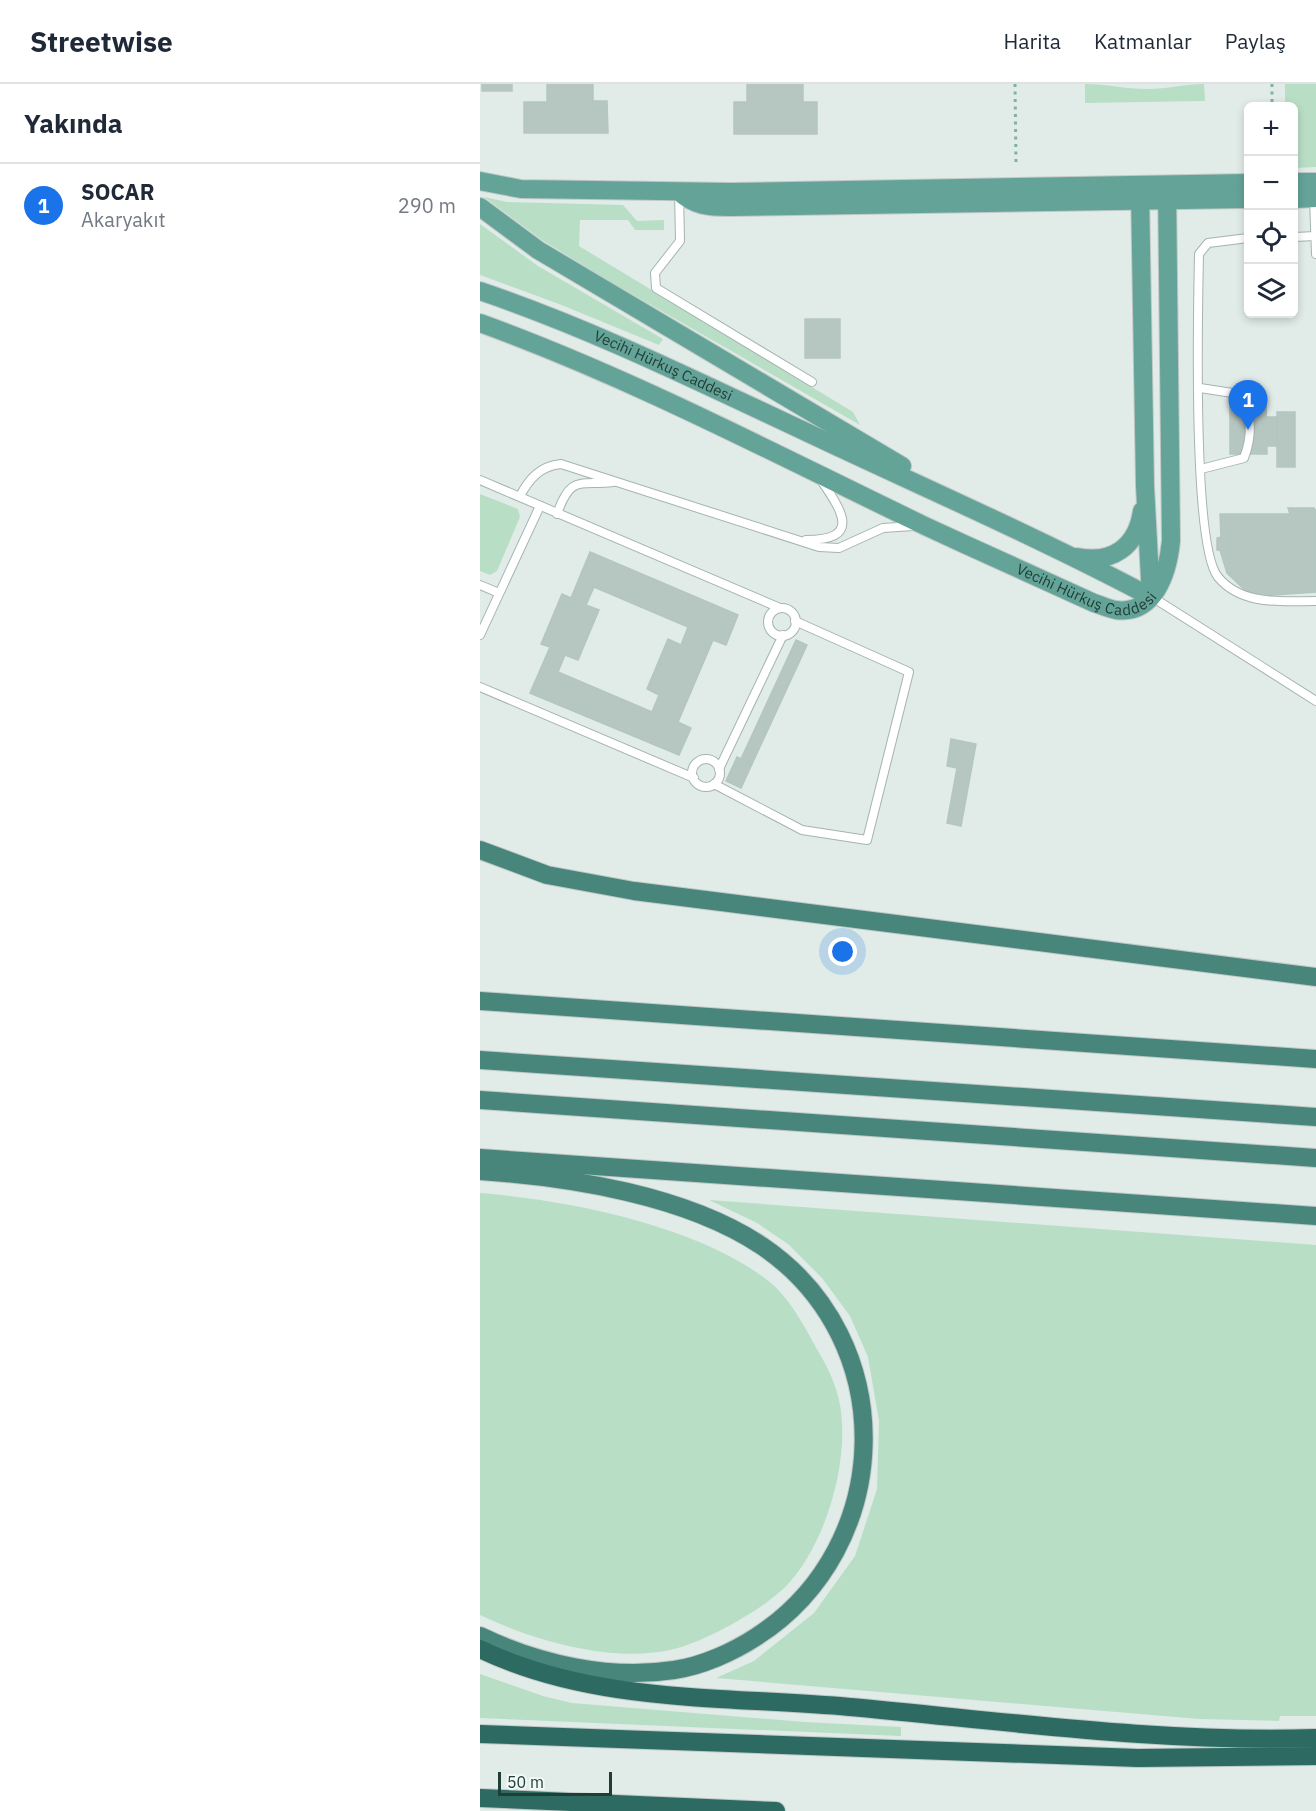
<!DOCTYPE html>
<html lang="tr">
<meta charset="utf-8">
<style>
body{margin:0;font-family:"IBM Plex Sans",sans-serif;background:#f2f2f3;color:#1f2937}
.controls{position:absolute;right:18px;top:18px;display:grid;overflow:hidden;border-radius:9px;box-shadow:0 3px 9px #0003}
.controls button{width:54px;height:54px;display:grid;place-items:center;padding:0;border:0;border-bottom:2px solid #e0e1e3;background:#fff;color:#1f2937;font:30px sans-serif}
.scale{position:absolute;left:18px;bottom:15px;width:114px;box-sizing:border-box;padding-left:6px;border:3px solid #213d38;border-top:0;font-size:16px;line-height:21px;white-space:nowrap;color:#213d38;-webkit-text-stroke:4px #f2f8f6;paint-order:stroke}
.you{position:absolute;left:363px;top:868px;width:21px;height:21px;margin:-15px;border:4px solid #fff;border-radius:50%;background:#1a73e8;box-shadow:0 0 0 9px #1a73e833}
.badge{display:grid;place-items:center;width:39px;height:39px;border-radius:50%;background:#1a73e8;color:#fff;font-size:20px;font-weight:700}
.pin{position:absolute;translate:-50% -50px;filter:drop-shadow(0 2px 3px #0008)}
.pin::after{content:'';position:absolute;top:32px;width:21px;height:18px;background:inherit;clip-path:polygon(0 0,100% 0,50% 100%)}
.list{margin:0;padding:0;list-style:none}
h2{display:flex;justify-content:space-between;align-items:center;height:78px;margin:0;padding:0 24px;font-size:26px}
h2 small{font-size:20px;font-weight:400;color:#747a83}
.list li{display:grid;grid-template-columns:39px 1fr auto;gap:18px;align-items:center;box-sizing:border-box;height:84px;padding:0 24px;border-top:2px solid #e0e1e3}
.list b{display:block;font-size:22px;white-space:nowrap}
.list p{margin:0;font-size:20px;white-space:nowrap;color:#747a83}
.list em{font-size:20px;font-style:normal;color:#747a83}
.icon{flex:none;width:33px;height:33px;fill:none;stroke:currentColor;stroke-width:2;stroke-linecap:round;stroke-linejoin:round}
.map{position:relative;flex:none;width:836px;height:1727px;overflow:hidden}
header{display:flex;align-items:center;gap:36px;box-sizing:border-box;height:84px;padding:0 30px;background:#fff;border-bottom:2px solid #e0e1e3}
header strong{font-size:28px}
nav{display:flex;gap:33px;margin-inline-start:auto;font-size:21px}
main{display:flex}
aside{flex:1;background:#fff}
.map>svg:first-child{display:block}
</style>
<header>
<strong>Streetwise</strong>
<nav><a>Harita</a><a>Katmanlar</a><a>Paylaş</a></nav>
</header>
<main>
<aside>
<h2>Yakında<small></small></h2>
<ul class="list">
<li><span class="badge">1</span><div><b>SOCAR</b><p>Akaryakıt</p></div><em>290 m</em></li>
</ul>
</aside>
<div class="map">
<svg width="836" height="1727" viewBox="0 0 836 1727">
<rect width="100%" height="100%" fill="#e1ece8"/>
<g fill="#b9dec6">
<path d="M605 0C626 0 646 5 667 5 687 5 705 0 724 0L725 17 605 19Z"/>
<polygon points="805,0 836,0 836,83 814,84 814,22 805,22"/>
<polygon points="4,113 27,118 143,121 157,137 184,136 184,146 155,146 148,136 100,136 99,162 373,328 380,341 131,198 62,156"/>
<polygon points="0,140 58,182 183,255 179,261 79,220 0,191"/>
<polygon points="0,410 38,425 40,433 17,487 10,491 0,487"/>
<path d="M0 1109C88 1116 221 1142 291 1199 311 1216 326 1245 338 1267 348 1283 357 1303 360 1321 370 1377 346 1459 308 1500 286 1524 227 1557 194 1565 135 1580 54 1557 0 1531Z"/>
<polygon points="229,1116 836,1161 836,1632 800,1632 799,1637 719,1635 236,1594 274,1577 334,1529 375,1472 397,1405 399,1337 388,1273 370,1232 342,1194 308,1160 277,1139"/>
<polygon points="0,1590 63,1612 92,1619 325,1638 421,1643 421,1652 0,1634"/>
</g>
<g fill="#b6c7c1" stroke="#b3c6bf" stroke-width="1.5" fill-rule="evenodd">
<rect x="2" y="0" width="30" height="7"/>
<polygon points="67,0 113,0 113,17 127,17 128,49 44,49 44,18 67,18"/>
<polygon points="267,0 323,0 323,18 337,18 337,50 254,50 254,18 267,18"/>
<rect x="325" y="235" width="35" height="39"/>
<polygon points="786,314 787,370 750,370 750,315"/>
<rect x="797" y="328" width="18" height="55"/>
<polygon points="786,333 797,333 797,362 787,362"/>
<polygon points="808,424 834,424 836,427 836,508 778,512 766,507 747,489 740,466 737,466 737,454 741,453 740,430 810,430"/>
<path d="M110 468 258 531 246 561 233 556 198 638 211 644 199 671 50 609 70 563 61 560 82 510 91 514ZM114 503 208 543 201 561 188 555 167 605 179 611 172 628 78 588 85 571 98 576 119 526 106 521Z"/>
<polygon points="316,556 327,561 272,680 261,675"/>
<polygon points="471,655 496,660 481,742 467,739 477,684 467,682"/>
<polygon points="257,673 272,680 261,704 246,697"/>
</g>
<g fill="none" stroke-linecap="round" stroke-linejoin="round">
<defs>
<g id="service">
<polyline points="199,108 200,157 175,189 176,204 332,298"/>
<polyline points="834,114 836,170"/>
<polyline points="814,153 836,152"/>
<path d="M768 154 728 159 719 170C718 223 712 461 738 493 762 522 802 517 836 517"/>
<path d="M720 304 759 310C773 328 772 353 764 374L721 385"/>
<polyline points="0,396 300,524"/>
<path d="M40 412C49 395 60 382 81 380L339 463 359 464 403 444 433 442"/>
<path d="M77 430C91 390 100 402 133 398"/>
<path d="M326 456C382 456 362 427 341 396"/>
<polyline points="0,501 19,509"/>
<polyline points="672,513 836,617"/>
<circle cx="302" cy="538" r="14"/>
<polyline points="0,551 60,422"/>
<polyline points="0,603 214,694"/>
<circle cx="226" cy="689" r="14"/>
<polyline points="239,685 303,551"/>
<polyline points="234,700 322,746 387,756 429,588 315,537"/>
</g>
<g id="primary">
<polyline points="0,97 41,105 251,108 768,99"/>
<polyline points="814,98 836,98"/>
<polyline points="660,107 665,402 671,513"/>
<path d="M199 108C215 122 228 123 250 123L768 115"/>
<polyline points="814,115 836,114"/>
<polyline points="0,123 58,166 422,382"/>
<path id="s1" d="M0 207C112 245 217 297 324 347 440 402 558 453 671 513"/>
<path id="s2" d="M0 239C154 295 297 371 445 442 501 468 557 493 614 519 621 521 629 525 636 526 675 531 688 488 691 457L687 101"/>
<path d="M597 473C632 480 657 463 662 427"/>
</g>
<g id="trunk">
<polyline points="0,766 67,791 154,807 836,893"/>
<polyline points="0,917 836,975"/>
<polyline points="0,976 836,1033"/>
<polyline points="0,1016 836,1074"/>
<polyline points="0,1074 836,1132"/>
<path d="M0 1087C89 1093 206 1111 282 1162 421 1256 416 1463 276 1553 253 1568 222 1582 194 1586 129 1596 59 1580 0 1552"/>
</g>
<g id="motorway">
<path d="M0 1565C114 1620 247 1612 370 1623 525 1637 680 1659 836 1654"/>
<polyline points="0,1650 658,1674 836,1672"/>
<polyline points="0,1714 296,1727"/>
</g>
</defs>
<use href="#service" stroke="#a4b4b0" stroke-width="10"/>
<use href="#primary" stroke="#c1c9c7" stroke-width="20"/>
<use href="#trunk" stroke="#c1c9c7" stroke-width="20"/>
<use href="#motorway" stroke="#c1c9c7" stroke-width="20"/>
<g stroke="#80b1a5" stroke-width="3" stroke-dasharray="3 4.5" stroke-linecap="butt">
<polyline points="535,0 536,80"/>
<polyline points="792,0 792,22"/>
</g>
<use href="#service" stroke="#fff" stroke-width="8"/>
<use href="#primary" stroke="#64a397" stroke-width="18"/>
<use href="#trunk" stroke="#48867c" stroke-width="18"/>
<use href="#motorway" stroke="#2c6a62" stroke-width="18"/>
</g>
<g text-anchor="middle" stroke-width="6" stroke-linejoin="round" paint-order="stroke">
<g font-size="15" fill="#213d38" stroke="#f2f8f6">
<text dy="5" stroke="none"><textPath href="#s1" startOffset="198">Vecihi Hürkuş Caddesi</textPath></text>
<text dy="5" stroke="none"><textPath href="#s2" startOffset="666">Vecihi Hürkuş Caddesi</textPath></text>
</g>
</g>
</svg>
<div class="controls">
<button>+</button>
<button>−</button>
<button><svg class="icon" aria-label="locate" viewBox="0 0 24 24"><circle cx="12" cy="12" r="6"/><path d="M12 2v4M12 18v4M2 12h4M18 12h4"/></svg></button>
<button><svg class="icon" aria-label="layers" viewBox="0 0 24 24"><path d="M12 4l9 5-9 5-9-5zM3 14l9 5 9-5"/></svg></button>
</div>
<div class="scale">50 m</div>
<div class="you"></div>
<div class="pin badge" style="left:768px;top:346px">1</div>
</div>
</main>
